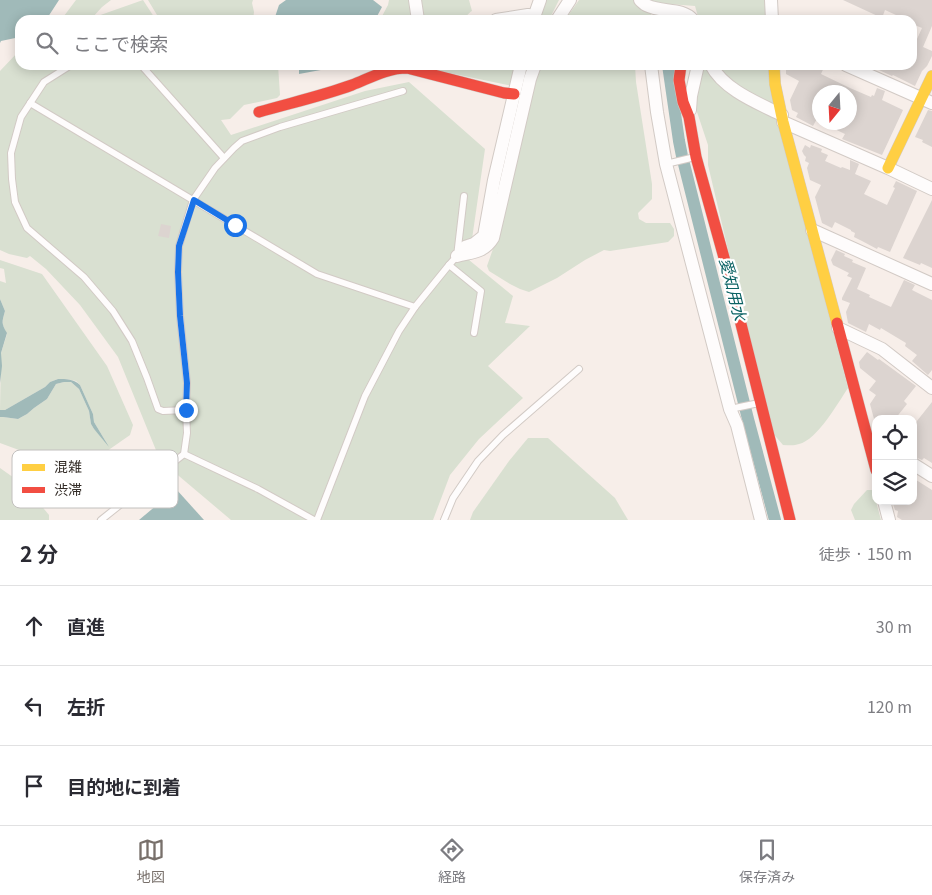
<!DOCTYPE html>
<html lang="ja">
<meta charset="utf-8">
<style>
body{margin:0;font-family:Georgia,"Noto Sans JP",serif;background:#f7f7f7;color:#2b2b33}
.controls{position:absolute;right:15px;bottom:15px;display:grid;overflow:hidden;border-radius:10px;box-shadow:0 2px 12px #0003}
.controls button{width:45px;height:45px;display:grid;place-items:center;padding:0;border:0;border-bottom:1px solid #e1e1e2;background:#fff;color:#2b2b33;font:25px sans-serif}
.compass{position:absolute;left:812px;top:85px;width:45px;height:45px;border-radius:50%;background:#fff;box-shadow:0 2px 12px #0003;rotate:198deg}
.stop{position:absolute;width:15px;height:15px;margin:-11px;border:4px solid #1a73e8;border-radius:50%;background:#fff}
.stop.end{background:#1a73e8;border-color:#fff;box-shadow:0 1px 5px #0008}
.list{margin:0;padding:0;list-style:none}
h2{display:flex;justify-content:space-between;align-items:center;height:65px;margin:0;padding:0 20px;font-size:21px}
h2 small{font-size:16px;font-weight:400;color:#7c7c81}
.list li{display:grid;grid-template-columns:32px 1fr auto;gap:15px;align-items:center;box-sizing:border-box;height:80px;padding:0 20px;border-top:1px solid #e1e1e2}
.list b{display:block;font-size:19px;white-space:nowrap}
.list em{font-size:16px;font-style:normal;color:#7c7c81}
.icon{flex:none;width:28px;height:28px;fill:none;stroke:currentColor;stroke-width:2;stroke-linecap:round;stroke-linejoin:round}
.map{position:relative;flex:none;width:932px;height:520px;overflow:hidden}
.search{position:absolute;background:#fff;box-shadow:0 2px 12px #0003;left:15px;right:15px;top:15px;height:55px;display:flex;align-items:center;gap:12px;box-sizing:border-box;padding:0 18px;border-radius:15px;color:#7c7c81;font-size:19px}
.sheet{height:305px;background:#fff}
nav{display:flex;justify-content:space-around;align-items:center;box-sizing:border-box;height:70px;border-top:1px solid #e1e1e2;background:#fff;font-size:14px;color:#7c7c81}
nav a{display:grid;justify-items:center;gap:2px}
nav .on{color:#78706b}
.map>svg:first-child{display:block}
</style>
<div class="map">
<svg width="932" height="520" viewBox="0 0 932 520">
<rect width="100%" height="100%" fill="#f7eee9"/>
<g fill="#d9e0d1">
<polygon points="76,0 111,0 102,7 92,18 143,0 156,20 61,20"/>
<polygon points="148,0 253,0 252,3 254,12 253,20 160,20"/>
<polygon points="389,0 412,0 415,20 380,20 388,5"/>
<path d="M417 0H469L472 11C471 11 466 16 466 17 457 21 430 17 420 15Z"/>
<polygon points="543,0 559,0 549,20 536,20"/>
<polygon points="579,0 635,0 651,14 651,20 565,20"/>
<polygon points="649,0 767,0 768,20 699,20 695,6 656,3"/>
<polygon points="20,52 20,65 278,65 280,95 277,98 244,105 230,119 221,120 231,135 365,91 409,82 485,149 469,260 513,296 505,323 530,326 488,366 523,398 479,439 450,475 433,520 231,520 160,460 118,357 80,305 46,269 30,256 27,258 9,254 0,250 0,71 17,53"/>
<polygon points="411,65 518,65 512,86"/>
<polygon points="540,65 635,65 636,82 652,184 652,199 638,213 639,219 646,223 670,223 674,229 674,236 668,242 610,251 604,250 585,260 557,278 529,292 520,289 510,284 489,271 487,266 500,229"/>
<path d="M702 65H708L777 116 848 388C838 403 817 440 799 444 794 446 788 445 783 445L771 431 708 165V145L696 109 695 101Z"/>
<polygon points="716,65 769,65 776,109 731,84"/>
<path d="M0 260 42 274 107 366 133 425 130 435 67 479 27 453 0 443V417H3L18 419 27 414 34 408 47 399 56 384 64 382H71L79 389 89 411 91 424 94 429 106 442 94 422 93 414 80 385 76 381 66 379H58L50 382 45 387 5 410H0L1 353 7 334C1 323 2 322 5 311L0 299V281L6 283 4 269 0 268Z"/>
<polygon points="528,438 548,438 615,498 628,520 470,520 473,512 509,461"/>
<polygon points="0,468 24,485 49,515 49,520 0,520"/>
<polygon points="867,490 873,490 881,520 855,520 851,510 854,504"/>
</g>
<g fill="#a0bab9">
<polygon points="0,0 59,0 46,20 20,20 20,37 1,41 0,43"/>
<polygon points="286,0 373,0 382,7 375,20 274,20 279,5"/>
<polygon points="299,65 348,65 299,74"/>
<path d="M0 299 5 311C2 322 1 323 7 333L1 353 2 366 0 383Z"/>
<path d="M58 379C66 379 74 379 80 385L93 414 94 422 109 447 94 429 91 424 89 411 79 389 71 382H64L56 384 47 399 34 408 27 414 18 419 3 417H0V410H5L45 387 50 382Z"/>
<polygon points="176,489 204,520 139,520"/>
</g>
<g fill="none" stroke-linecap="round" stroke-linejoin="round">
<polyline stroke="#a0bab9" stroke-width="12" points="668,65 679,141 682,156 748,419 775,520"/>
</g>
<g fill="#dcd4d0">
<polygon points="843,0 932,0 932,26 923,47 932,51 932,56 927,66 922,71 915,86 893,75 892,76 868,65 912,65 912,50 922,28 912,24 912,20 907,20 885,10 882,18"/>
<polygon points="786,65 825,65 821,74 850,88 871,97 872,95 874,96 877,88 885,91 882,100 903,110 882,155 842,139 845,134 820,122 850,122 850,92 820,92 820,113 813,126 796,117 798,113 792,110 790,100 799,81 786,74"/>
<polygon points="928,110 932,111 932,147 922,142 923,140 915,137"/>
<polygon points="805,145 810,148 811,145 822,149 821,152 828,155 825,161 841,168 842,167 850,170 850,160 859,164 855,174 871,181 864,194 887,205 895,188 893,187 896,181 917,191 890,252 878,247 877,249 862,241 854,237 855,233 851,231 851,230 835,222 832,228 822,223 815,197 821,185 810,180 807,168 809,163 805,161 806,157 804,155 802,151"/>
<polygon points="932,200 932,268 921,263 920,265 903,258"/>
<polygon points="161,224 171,226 169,238 158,236"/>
<polygon points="836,250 845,254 844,256 853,260 852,262 866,268 857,289 870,295 869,297 891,307 904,280 915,285 912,290 932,300 932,370 928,375 912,361 917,355 905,346 906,343 881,328 880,330 869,324 866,332 848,323 846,312 850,303 842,300 842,298 852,278 847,276 849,273 833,265 831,260"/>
<polygon points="867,352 878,360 879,359 916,386 904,401 907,404 895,419 874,419 870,404 876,395 869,390 876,381 860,368 859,362"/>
<polygon points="932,402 932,463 924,458 922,460 913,456 913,426"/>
<polygon points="913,478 932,490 932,520 902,520 897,517 898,511 895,510 892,501 913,501"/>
</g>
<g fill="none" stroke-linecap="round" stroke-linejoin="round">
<defs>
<g id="lane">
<polyline points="71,65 44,82 21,117 11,153 12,179 15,202 27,228 84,277 113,311 132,341 147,378 158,409 163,411 186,410"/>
<polyline points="141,65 224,158"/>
<polyline points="30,103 317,274 415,307 449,265 481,291 474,333"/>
<polyline points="666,164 695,157"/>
<polyline points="449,265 457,256 464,196"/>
<polyline points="730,409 759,403"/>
<polyline points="184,454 258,489 314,520"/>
<polyline points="101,520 184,454 187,433 186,410 187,383 180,316 178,272 179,246 193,200 215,168 234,148 242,141 280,127 403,91"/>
<polyline points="317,520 365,396 399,331 415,307"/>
<polyline points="444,520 453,498 478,461 503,435 579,369"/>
</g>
<g id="street">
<polyline points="415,0 418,20"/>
<path d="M640 0C642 2 644 4 646 5 661 13 682 7 693 20"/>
<polyline points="771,0 772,20"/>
<polyline points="496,20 528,15 534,16"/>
<polyline points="533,20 540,0"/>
<polyline points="557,20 570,0"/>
<polyline points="651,65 657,112 666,164 730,409 737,425 761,520"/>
<path d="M711 65C724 90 758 103 782 115"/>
<polyline points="846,65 932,103"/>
<polyline points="690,110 691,96 698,65"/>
<polyline points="783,122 888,168 932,189"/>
<polyline points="812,230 932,284"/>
<polyline points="465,247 474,244 484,236 494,180 521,65"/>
<path d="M457 256C472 252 484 253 493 238L530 79 535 65"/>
<polyline points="838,328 882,349 932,388"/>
<polyline points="913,464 932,476"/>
<polyline points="884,501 889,520"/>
</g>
<g id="slow">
<polyline points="774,65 775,84 783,122 837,323"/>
<polyline points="888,168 932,76"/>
</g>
<g id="jam">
<polyline points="681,65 679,80 683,102 689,117 696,157 728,272 790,520"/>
<path d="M259 112C290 103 322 96 352 85 370 78 387 68 407 68L504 93 514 94"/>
<polyline points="837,323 876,470"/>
</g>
</defs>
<use href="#lane" stroke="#d2cac5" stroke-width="8"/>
<use href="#street" stroke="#d2cac5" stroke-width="14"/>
<use href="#slow" stroke="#d2cac5" stroke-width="12"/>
<use href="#jam" stroke="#d2cac5" stroke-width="12"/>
<use href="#lane" stroke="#fefcfc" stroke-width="6"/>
<use href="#street" stroke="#fefcfc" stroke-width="12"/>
<use href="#slow" stroke="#ffcf43" stroke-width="11"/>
<use href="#jam" stroke="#f24e42" stroke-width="11"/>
</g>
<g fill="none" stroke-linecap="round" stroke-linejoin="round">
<polyline stroke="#1a73e8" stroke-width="6" points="186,410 187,383 180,316 178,272 179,246 194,200 235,225"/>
</g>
<g text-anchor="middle" stroke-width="4.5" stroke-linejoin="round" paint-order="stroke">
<g font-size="16" font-style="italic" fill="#0c6364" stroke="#fff">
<text transform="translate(733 289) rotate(76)" y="6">愛知用水</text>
</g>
</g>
<rect x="12" y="450" width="166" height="58" rx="8" fill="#fff" stroke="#c2c0be" stroke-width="1"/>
<rect x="22" y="464" width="23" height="7" fill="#ffcf43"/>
<rect x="22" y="487" width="23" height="6" fill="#f24e42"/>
<g font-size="14" fill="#332c27">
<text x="54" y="472">混雑</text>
<text x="54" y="495">渋滞</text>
</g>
</svg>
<div class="controls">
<button><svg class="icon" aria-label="locate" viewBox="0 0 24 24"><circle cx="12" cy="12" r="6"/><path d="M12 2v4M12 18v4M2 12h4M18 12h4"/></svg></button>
<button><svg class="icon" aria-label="layers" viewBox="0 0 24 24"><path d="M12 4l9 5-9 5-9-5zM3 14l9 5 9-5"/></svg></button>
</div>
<svg class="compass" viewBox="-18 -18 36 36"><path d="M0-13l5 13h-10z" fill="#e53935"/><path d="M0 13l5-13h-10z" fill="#7c7c81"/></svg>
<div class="stop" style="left:235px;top:225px"></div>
<div class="stop end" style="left:186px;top:410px"></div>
<div class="search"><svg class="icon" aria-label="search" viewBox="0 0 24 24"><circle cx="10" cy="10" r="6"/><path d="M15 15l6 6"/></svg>ここで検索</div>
</div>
<section class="sheet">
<h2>2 分<small>徒歩 · 150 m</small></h2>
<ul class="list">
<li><svg class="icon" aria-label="ahead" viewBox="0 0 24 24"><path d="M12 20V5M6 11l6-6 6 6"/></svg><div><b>直進</b></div><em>30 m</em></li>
<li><svg class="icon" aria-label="left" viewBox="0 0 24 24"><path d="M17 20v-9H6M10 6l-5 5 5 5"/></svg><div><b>左折</b></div><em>120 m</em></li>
<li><svg class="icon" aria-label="arrive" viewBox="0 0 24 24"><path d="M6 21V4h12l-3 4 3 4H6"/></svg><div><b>目的地に到着</b></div></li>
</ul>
</section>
<nav>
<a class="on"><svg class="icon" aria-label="map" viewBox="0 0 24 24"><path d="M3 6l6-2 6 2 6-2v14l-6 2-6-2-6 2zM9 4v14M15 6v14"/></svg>地図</a>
<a><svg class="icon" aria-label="directions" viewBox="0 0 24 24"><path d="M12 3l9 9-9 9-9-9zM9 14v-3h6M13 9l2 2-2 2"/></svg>経路</a>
<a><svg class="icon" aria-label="saved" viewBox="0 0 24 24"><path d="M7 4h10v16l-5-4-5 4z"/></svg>保存済み</a>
</nav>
